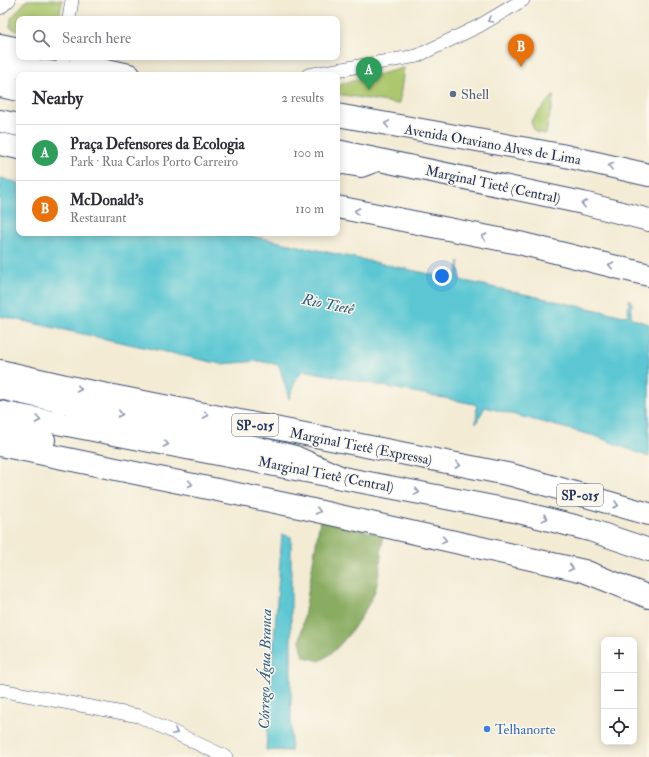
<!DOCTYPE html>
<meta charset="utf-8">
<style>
body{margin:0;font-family:"IM FELL Double Pica",serif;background:#f2f2f3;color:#2b2b33}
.controls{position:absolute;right:12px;bottom:12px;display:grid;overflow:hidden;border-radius:8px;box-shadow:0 2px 10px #0003}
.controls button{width:36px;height:36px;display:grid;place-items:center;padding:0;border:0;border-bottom:1px solid #e1e1e2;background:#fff;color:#2b2b33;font:20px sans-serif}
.you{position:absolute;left:442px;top:276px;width:14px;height:14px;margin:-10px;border:3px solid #fff;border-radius:50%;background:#1a73e8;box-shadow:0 0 0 6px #1a73e833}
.badge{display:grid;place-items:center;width:26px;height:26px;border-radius:50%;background:#d1495b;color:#fff;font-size:13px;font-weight:700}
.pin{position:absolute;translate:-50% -33px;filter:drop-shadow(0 1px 2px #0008)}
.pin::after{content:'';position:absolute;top:21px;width:14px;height:12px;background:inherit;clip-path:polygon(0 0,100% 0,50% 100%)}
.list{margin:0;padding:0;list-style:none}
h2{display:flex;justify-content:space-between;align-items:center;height:52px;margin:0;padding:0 16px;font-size:17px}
h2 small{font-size:13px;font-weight:400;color:#7c7c81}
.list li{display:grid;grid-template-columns:26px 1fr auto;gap:12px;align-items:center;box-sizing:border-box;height:56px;padding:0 16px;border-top:1px solid #e1e1e2}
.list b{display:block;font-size:15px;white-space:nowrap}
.list p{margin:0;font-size:13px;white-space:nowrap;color:#7c7c81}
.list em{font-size:13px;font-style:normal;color:#7c7c81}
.icon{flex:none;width:22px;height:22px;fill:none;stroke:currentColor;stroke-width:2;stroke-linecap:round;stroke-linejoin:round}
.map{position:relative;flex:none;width:649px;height:757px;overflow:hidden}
.search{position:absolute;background:#fff;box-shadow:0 2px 10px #0003;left:16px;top:16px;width:324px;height:44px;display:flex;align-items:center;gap:10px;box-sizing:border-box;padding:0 14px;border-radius:8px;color:#7c7c81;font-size:15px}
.panel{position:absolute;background:#fff;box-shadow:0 2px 10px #0003;left:16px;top:72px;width:324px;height:164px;border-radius:8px}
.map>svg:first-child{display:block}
</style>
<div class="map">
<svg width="649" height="757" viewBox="0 0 649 757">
<rect width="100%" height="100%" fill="#fbf7ec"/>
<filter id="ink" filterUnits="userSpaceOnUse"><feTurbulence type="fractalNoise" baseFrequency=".025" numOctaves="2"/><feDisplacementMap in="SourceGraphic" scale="8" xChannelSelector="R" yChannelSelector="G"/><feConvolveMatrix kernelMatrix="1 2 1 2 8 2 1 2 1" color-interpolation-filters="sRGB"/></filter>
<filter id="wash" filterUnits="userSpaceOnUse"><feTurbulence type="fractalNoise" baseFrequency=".012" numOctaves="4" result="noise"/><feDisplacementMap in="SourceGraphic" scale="16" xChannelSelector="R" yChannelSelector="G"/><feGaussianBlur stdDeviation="0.9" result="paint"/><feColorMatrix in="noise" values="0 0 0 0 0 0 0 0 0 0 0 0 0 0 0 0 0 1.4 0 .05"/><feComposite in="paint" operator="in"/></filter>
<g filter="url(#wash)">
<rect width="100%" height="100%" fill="#f3ebd4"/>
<g fill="#acc76d" stroke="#647b66">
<polygon points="27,0 62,0 59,19 19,19 19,32 10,27 11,18"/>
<polygon points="404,68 399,104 337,94 337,85"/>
<polygon points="554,95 546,134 535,132 531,122 532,119"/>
</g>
<path fill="#89ac60" stroke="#526e5f" d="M320 520 383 535C381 550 380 578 375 591 364 615 343 648 320 661L304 657 300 641Z"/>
<g fill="#5bc7d3" stroke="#3b7b98">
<polygon points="0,178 19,183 19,233 238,233 453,279 456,277 459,261 460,280 624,316 628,315 629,299 632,303 631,316 633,319 649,324 649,457 595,436 485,407 476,423 477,406 474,404 303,370 295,381 289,399 279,365 259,361 221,364 0,316"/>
<polygon points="282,534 291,537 291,751 266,750"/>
</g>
</g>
<g filter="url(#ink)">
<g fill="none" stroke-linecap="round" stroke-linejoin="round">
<defs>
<g id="minor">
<polyline points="0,8 9,0"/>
<polyline points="69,19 72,0"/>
<polyline points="63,60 64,57"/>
<polyline points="308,75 417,56 479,26 523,0"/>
<polyline points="0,690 139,716 226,757"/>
</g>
<g id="trunk">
<polyline points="0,45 19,49"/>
<polyline points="80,64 129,75"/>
<polyline points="0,65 63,74 94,67"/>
<polyline points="0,86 19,90"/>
<polyline points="337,115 561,155 649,175"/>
<polyline points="337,151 583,203 649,220"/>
<polyline points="0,412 519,512 590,530 649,550"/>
<polyline points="0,429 44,440"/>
<polyline points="0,445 304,508 584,571 649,597"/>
</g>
<g id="motorway">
<polyline points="0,121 19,125"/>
<polyline points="0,144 19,148"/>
<polyline points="337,162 361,166 377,160"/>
<polyline points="337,207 519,243 649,275"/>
<polyline points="0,371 83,390 512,475 649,514"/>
<polyline points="0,388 118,414 295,457 340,477"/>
</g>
</defs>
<use href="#minor" stroke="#3b4b70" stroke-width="14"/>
<use href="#trunk" stroke="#3b4b70" stroke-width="24"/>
<use href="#motorway" stroke="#3b4b70" stroke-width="24"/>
<use href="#minor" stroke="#fff" stroke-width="13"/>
<use href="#trunk" stroke="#fff" stroke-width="22"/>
<use href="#motorway" stroke="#fff" stroke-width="22"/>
</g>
<defs><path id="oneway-chevron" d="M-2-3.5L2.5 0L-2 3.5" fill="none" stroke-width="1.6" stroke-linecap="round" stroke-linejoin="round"/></defs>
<g stroke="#8d97ae">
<use href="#oneway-chevron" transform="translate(490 20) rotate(150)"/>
<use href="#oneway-chevron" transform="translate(387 124) rotate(-170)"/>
<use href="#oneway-chevron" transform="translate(611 166) rotate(-166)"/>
<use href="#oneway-chevron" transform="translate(584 204) rotate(-167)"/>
<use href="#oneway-chevron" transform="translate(357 211) rotate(-169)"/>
<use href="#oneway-chevron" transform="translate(484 237) rotate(-169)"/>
<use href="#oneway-chevron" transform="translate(611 265) rotate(-167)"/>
<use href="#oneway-chevron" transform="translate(79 389) rotate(13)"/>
<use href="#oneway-chevron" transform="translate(120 414) rotate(13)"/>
<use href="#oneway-chevron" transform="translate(206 415) rotate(11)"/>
<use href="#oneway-chevron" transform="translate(38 420) rotate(11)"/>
<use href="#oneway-chevron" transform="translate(166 444) rotate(11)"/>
<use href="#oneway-chevron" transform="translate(458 465) rotate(11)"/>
<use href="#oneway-chevron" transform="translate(190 484) rotate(12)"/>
<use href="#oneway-chevron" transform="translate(417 492) rotate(11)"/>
<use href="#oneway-chevron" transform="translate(616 505) rotate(16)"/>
<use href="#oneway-chevron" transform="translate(318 511) rotate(13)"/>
<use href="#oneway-chevron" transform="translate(545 518) rotate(15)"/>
<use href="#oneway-chevron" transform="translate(444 540) rotate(13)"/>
<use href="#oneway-chevron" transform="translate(571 568) rotate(13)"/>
<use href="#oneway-chevron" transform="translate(175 732) rotate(27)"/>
</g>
</g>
<circle fill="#5c6f8a" stroke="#fbf7ec" stroke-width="1.5" cx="453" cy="94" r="4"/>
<circle fill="#3f7fe0" stroke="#fbf7ec" stroke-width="1.5" cx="487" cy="729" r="4"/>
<g text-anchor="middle" stroke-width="3" stroke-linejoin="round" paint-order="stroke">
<g fill="#fbf7ec" stroke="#5e6b89" stroke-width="1">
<rect x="232" y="414" width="46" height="22" rx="3"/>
<rect x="557" y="484" width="46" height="22" rx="3"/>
</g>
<g font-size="13" font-weight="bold" fill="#1b2f5e">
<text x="255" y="430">SP-015</text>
<text x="580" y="500">SP-015</text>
</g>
<g font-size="14" fill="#4e5e75" stroke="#fbf7ec" text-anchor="start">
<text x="461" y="99">Shell</text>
</g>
<g font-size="14" fill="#1b2f5e" stroke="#fbf7ec">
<text transform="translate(493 144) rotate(10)" y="5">Avenida Otaviano Alves de Lima</text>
<text transform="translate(493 184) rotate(12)" y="5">Marginal Tietê (Central)</text>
<text transform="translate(361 446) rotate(11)" y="5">Marginal Tietê (Expressa)</text>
<text transform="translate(326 474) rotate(11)" y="5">Marginal Tietê (Central)</text>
</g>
<g font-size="14" fill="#366cbe" stroke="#fbf7ec" text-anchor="start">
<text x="495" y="734">Telhanorte</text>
</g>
<g font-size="15" font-style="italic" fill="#2e5d81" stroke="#fbf7ec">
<text transform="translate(328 304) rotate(12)" y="5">Rio Tietê</text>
<text transform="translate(265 669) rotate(-89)" y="5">Córrego Água Branca</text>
</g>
</g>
</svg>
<div class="controls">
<button>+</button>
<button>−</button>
<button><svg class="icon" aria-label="locate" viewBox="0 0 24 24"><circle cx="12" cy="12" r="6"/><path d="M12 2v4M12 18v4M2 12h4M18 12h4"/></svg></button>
</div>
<div class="you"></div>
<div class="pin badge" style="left:369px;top:90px;background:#2e9e5b">A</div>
<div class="pin badge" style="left:521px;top:67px;background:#e8710a">B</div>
<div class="search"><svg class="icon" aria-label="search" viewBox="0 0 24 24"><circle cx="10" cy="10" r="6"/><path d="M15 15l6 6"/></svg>Search here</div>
<section class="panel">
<h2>Nearby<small>2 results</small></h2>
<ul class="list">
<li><span class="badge" style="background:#2e9e5b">A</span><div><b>Praça Defensores da Ecologia</b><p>Park · Rua Carlos Porto Carreiro</p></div><em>100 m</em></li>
<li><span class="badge" style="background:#e8710a">B</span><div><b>McDonald's</b><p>Restaurant</p></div><em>110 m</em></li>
</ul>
</section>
</div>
